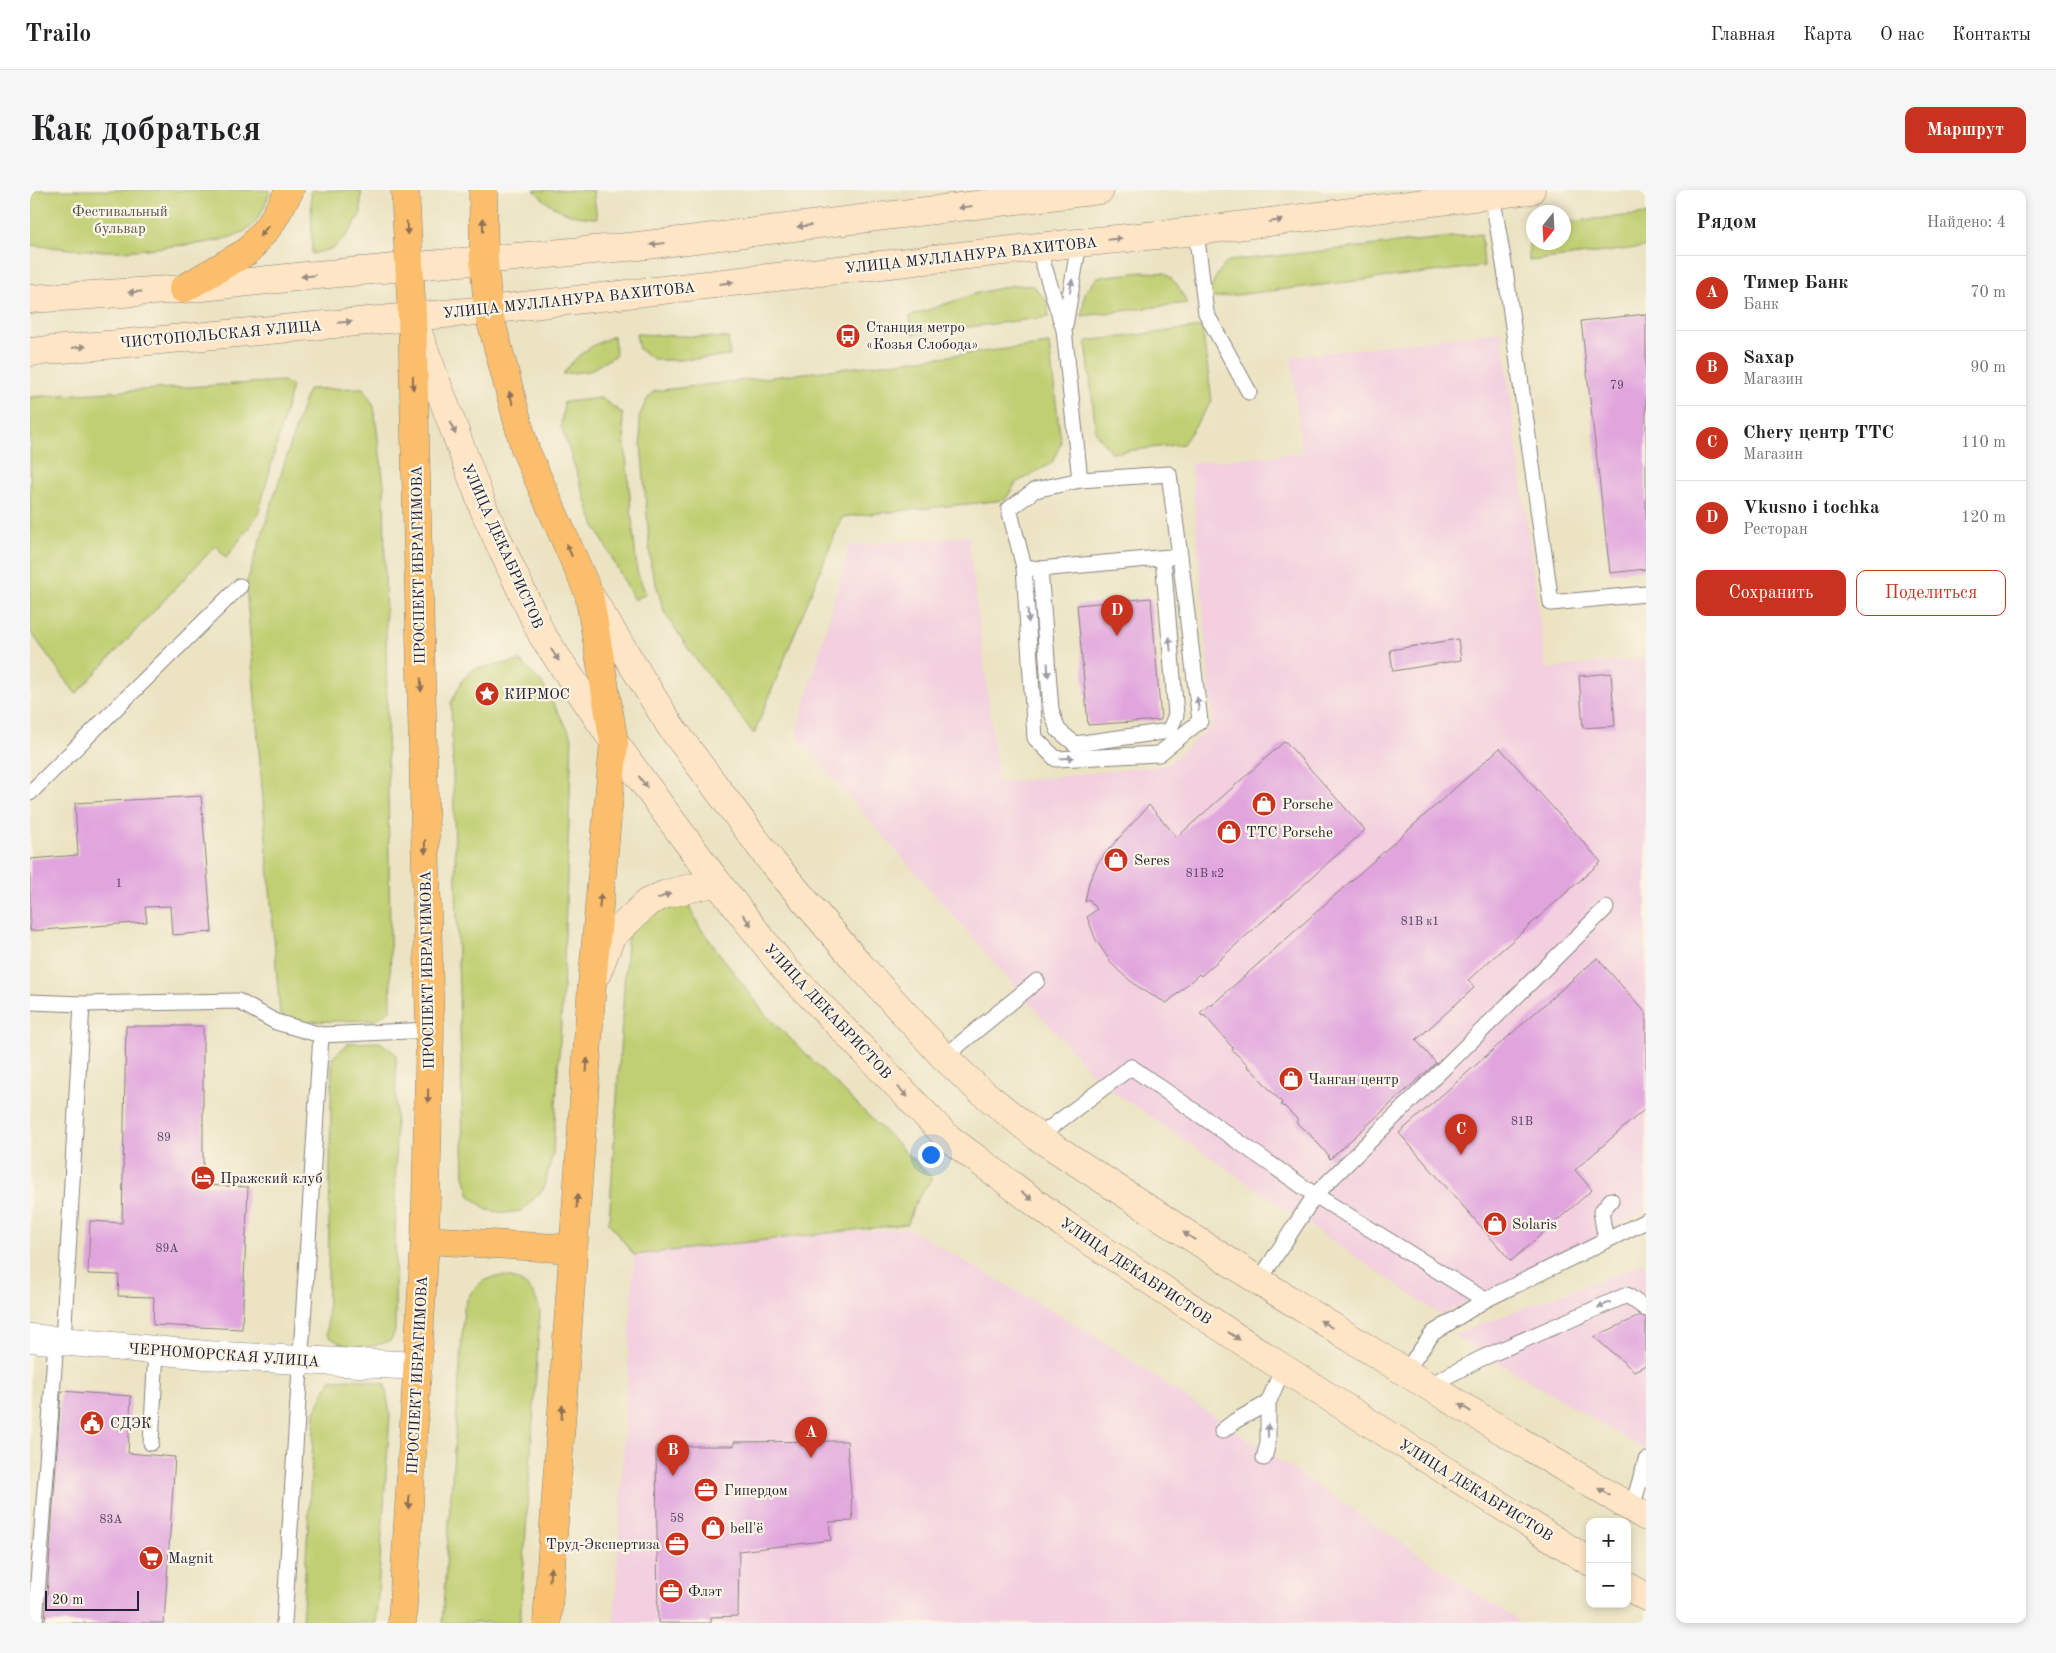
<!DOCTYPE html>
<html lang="ru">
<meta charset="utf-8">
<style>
body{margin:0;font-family:"Old Standard TT",serif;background:#f6f6f6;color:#202124}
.controls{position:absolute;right:15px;bottom:15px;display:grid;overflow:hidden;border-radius:10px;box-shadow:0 2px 8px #0003}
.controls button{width:45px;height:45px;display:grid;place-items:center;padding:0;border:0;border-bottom:1px solid #e0e0e0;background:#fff;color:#202124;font:25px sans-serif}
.compass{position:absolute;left:1496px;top:15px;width:45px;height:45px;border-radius:50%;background:#fff;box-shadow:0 2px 8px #0003;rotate:198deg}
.scale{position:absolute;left:15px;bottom:12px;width:94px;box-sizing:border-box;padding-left:5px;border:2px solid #22223b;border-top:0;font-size:14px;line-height:18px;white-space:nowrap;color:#22223b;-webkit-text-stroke:4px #fcf5e5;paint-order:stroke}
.you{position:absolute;left:900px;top:964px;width:18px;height:18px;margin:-12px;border:4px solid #fff;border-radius:50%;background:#1a73e8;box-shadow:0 0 0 8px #1a73e833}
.badge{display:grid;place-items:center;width:32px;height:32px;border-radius:50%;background:#c8321e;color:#fff;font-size:16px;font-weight:700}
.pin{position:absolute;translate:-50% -41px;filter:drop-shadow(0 1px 2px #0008)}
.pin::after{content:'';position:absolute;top:26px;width:18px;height:15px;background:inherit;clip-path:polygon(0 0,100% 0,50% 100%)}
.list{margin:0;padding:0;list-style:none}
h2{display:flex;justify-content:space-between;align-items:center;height:65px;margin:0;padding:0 20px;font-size:21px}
h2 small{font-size:16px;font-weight:400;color:#757577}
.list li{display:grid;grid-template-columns:32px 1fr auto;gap:15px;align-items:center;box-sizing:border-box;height:75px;padding:0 20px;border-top:1px solid #e0e0e0}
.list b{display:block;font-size:19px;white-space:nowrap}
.list p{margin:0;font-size:16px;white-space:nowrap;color:#757577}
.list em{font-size:16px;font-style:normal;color:#757577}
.actions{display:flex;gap:10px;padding:15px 20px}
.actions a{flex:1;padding:11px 0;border:1px solid #c8321e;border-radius:10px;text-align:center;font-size:18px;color:#c8321e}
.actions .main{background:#c8321e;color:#fff}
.map{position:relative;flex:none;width:1616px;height:1433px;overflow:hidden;border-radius:10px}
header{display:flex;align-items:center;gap:30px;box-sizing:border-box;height:70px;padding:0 25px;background:#fff;border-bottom:1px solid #e0e0e0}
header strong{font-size:24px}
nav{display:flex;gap:28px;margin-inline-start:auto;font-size:18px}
.intro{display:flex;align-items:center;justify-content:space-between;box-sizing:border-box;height:120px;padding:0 30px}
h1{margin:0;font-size:35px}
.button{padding:12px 22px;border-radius:10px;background:#c8321e;color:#fff;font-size:18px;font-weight:700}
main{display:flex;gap:30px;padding:0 30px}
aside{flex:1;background:#fff;border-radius:10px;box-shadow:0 2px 8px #0003}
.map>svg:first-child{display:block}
</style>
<header>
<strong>Trailo</strong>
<nav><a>Главная</a><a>Карта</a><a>О нас</a><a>Контакты</a></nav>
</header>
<div class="intro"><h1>Как добраться</h1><a class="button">Маршрут</a></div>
<main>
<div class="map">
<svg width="1616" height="1433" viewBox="0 0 1616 1433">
<rect width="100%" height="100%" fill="#fcf5e5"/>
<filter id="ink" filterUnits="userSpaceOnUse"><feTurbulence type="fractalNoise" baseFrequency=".02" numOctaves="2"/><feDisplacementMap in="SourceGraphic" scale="10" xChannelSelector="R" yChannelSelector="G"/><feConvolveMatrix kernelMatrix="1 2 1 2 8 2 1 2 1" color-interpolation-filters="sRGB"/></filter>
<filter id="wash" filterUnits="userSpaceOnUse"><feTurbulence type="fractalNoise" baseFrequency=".0096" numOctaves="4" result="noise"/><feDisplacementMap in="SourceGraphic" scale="20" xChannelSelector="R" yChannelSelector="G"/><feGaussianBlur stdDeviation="1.12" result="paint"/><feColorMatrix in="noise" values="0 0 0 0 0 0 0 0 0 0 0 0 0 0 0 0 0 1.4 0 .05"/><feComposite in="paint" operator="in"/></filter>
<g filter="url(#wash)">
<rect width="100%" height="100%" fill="#ebe3c2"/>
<g fill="#f3cfdf">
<polygon points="1472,141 1516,479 1616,468 1616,1021 1411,1125 1068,891 766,546 819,356 938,346 969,593 1136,575 1183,535 1161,273 1272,263 1261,167"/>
<polygon points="878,1039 1060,1143 1491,1433 584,1433 604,1065 786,1044"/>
<polygon points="1616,1072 1616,1261 1423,1145"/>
</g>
<g fill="#c0cf72" stroke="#717856">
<path d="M0 0H240C236 15 229 33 215 41 194 52 168 54 144 56 124 58 104 61 84 61 56 61 28 58 0 55Z"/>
<polygon points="281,0 331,0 331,23 318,44 304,58 282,64"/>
<path d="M504 0H563L567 28C542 28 521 19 504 0Z"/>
<polygon points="1616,24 1616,57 1499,71 1499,55 1503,43 1504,52 1534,52 1534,32"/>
<path d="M1451 44 1454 76 1180 108C1180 94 1188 82 1198 71Z"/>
<polygon points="1113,82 1135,83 1146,93 1157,113 1052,126 1055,102 1068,87"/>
<polygon points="984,95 1003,96 1017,111 1019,127 882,144 880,126 948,103"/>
<polygon points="1172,137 1182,211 1153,254 1081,263 1066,243 1056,151"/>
<polygon points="606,144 698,148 700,166 650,170 625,170 609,159"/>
<path d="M584 146 586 165 559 181 533 184C547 164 561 155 584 146Z"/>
<polygon points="1019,154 1031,253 1022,273 986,293 975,310 812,327 724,544 664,467 634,422 621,376 609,227 616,211 624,201"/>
<polygon points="253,191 262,196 228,325 196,368 186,355 46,504 0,441 0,207"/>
<polygon points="334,198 344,217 354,295 361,819 346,830 272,832 250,825 216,395 278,199"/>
<polygon points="571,208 592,223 607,382 616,404 604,410 564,334 531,236 534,212"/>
<polygon points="490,471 511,492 542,547 533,799 523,963 513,1000 491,1021 475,1023 457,1020 440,1006 434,986 421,513 433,489 444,479"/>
<polygon points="639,712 657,713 669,736 734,823 902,988 884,1015 878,1034 604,1065 579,1033 597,751 601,737"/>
<path d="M350 852 366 864 365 1141 361 1150C339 1160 316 1160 297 1145L302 868 319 853Z"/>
<path d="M474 1086C495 1090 506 1102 510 1122L490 1433H412L434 1118C440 1098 453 1087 474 1086Z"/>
<polygon points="326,1189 355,1194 360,1225 346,1433 272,1433 285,1222 300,1190"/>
</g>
<g id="blocks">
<g fill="#e1a5de">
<polygon points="1616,124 1616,379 1580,383 1551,131"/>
<polygon points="1121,408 1131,530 1058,535 1047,415"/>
<polygon points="1428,449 1431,470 1363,481 1360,460"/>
<polygon points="1581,483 1585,536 1553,538 1549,486"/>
<polygon points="1255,551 1335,640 1171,786 1169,784 1137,813 1125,807 1112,800 1091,783 1081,773 1066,750 1057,727 1067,719 1059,709 1055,712 1059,692 1068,673 1080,658 1119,615 1147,647"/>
<polygon points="1470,558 1571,672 1438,790 1444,798 1386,850 1406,873 1300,969 1298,967 1299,966 1275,939 1274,940 1266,932 1268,930 1254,916 1253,917 1251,914 1252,913 1220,878 1219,879 1217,876 1218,875 1202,860 1203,858 1174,825 1172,826 1170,823 1180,814 1181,816"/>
<polygon points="171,606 182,742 142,745 140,716 115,717 117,732 0,741 0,669 48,665 45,613"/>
<polygon points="1567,768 1616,823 1616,918 1545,980 1562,1000 1481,1071 1369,943"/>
<polygon points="96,836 173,836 173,995 218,997 212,1139 123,1135 124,1107 88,1106 89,1085 58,1084 60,1031 92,1033"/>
<polygon points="1616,1123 1616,1175 1604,1181 1564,1147"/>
<polygon points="31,1201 101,1206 98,1263 145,1267 134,1433 15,1433"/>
<polygon points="817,1251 823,1331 799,1332 801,1350 709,1361 708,1426 681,1427 681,1433 628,1433 626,1256 704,1256 704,1252"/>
</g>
</g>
</g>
<g filter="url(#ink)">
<use href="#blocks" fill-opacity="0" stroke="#86827e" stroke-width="1"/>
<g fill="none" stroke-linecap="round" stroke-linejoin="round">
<defs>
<g id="service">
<polyline points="1462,4 1476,86 1521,413 1616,404"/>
<polyline points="1166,41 1176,123 1219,202"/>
<polyline points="1008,57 1034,140 1050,290"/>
<polyline points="1035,136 1049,53"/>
<polygon points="1139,284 1150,366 1010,379 994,377 979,319 1005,300 1050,290"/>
<polyline points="994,377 1005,548 1026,569 1129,564 1170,531 1150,366"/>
<polyline points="1010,379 1021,520 1028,540 1045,554 1139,541 1146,525 1133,368"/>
<polyline points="0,603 210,396"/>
<polyline points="0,812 52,814 208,811 246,832 291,845"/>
<polyline points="914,867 1007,791"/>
<polyline points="1008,947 1101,877 1285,1005 1455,1110 1403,1143 1375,1182"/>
<polyline points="1576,1051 1571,1022 1581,1010"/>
<polyline points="1229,1091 1285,1005 1576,718"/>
<polyline points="1455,1110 1616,1031"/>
<polyline points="33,1152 52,814"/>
<polyline points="1398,1196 1450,1169 1597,1105 1616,1119"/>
<polyline points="1192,1241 1205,1231 1238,1213"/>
<polyline points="121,1253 126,1161"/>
<polyline points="1234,1268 1238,1253 1238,1213 1253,1178"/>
<polyline points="1602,1318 1616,1270"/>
<polyline points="5,1433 26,1151"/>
<polyline points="254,1433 291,845 400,840"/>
</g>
<polyline id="minor" points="0,1148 176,1165 388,1176"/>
<g id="secondary">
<polyline points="0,109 153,99 276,86 608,56 1070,0"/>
<polyline points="384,132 455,322 512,445 584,552 638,626 687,692 756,780 917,947 1034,1034 1253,1178 1560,1372"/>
<polyline points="0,162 458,120 1008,57 1166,41 1501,0"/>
<polyline points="559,404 641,537 742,672 828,773 914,867 946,897 1008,947 1229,1091 1375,1182 1616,1327"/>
<polyline points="567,783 581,747 618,712 636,704 687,692"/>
<polyline points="1597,1396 1616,1407"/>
</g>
<g id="primary">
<polyline points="453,0 454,71 458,120 495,259 559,404 584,552 562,794 517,1433"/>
<polyline points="153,99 218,61 241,33 260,0"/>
<polyline points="395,1050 543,1059"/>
<polyline points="372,1433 395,1050 400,840 382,126 375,0"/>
</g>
</defs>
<use href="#service" stroke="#86827e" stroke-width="17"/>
<use href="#minor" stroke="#86827e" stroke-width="29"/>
<use href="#secondary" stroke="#86827e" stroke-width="29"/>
<use href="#primary" stroke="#86827e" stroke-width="29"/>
<use href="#service" stroke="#fff" stroke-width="15"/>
<use href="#minor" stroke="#fff" stroke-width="28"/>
<use href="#secondary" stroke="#fde5c5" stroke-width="28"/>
<use href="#primary" stroke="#fabe6d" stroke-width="28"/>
</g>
<defs><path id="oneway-solid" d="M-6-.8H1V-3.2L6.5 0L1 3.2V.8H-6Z" transform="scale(1.25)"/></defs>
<g fill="#9a8d87">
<use href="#oneway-solid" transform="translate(935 17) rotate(173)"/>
<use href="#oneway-solid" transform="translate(1246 31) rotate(-7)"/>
<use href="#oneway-solid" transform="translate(774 36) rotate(173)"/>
<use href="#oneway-solid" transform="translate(1085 49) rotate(-6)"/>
<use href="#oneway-solid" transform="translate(627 54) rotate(173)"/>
<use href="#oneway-solid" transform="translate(278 86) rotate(174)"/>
<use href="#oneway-solid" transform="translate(697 93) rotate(-7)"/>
<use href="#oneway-solid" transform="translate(105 102) rotate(176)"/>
<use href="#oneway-solid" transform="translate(315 132) rotate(-5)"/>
<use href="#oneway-solid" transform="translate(49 157) rotate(-5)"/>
<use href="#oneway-solid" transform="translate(423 238) rotate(69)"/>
<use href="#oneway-solid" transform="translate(525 465) rotate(56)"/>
<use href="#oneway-solid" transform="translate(613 592) rotate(54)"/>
<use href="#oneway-solid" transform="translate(634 706) rotate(-22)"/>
<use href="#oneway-solid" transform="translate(717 730) rotate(52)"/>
<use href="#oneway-solid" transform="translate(873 902) rotate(46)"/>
<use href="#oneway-solid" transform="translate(997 1006) rotate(37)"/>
<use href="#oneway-solid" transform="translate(1159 1046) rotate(-147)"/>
<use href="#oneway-solid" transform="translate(1296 1134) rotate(-148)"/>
<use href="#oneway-solid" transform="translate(1204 1146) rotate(33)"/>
<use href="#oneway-solid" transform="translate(1435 1218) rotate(-149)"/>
<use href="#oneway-solid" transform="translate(1574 1302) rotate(-149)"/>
</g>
<g fill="#8e7054">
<use href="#oneway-solid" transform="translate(453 35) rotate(-91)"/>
<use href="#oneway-solid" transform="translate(377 38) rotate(87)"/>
<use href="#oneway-solid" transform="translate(234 41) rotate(130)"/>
<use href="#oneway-solid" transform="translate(383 193) rotate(89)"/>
<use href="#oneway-solid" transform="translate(481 208) rotate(-105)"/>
<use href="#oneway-solid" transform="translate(539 360) rotate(-114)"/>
<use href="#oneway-solid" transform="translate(391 495) rotate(89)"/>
<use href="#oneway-solid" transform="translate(395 657) rotate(89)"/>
<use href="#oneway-solid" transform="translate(570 711) rotate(-85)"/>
<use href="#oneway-solid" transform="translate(557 875) rotate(-86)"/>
<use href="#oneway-solid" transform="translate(398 906) rotate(91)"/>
<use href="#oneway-solid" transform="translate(547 1011) rotate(-86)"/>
<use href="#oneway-solid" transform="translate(532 1222) rotate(-86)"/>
<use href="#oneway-solid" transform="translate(379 1312) rotate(94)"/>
<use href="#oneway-solid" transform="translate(520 1384) rotate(-86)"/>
</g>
<g fill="#9c9ca7">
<use href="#oneway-solid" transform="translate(1041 96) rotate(-80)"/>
<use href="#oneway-solid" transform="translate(998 426) rotate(86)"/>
<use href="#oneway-solid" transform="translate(1140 454) rotate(-95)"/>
<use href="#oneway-solid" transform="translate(1018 480) rotate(87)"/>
<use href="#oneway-solid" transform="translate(1168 514) rotate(-97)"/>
<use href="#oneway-solid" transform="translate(1037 568) rotate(-3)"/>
<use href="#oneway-solid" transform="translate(1574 1115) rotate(156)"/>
<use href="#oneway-solid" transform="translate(1238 1241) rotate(-91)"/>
</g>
</g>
<defs>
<symbol id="bus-disc" viewBox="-11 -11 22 22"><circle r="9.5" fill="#c8321e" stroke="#fcf5e5"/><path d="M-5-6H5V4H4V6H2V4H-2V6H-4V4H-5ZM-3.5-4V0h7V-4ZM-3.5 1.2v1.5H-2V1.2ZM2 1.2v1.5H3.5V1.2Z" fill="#fff"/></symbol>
<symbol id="sight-disc" viewBox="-11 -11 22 22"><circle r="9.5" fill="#c8321e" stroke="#fcf5e5"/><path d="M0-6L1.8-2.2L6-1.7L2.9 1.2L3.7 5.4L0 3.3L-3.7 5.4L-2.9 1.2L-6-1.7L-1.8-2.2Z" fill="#fff"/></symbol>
<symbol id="shop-disc" viewBox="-11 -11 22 22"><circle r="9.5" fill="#c8321e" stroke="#fcf5e5"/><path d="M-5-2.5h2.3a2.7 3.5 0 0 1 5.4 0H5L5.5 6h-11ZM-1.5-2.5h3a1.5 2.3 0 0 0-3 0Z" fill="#fff"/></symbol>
<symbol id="hotel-disc" viewBox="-11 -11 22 22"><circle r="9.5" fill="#c8321e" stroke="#fcf5e5"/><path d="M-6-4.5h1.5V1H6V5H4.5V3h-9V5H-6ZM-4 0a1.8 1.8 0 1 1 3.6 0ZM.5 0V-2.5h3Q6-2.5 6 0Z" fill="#fff"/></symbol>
<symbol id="civic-disc" viewBox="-11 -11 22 22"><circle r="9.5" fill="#c8321e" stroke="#fcf5e5"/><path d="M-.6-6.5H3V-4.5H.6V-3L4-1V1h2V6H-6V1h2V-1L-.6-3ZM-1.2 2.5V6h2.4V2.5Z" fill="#fff"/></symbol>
<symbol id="office-disc" viewBox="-11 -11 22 22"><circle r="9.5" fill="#c8321e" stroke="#fcf5e5"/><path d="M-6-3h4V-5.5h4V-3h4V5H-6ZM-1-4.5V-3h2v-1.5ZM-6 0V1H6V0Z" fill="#fff"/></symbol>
<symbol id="supermarket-disc" viewBox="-11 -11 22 22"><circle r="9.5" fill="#c8321e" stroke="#fcf5e5"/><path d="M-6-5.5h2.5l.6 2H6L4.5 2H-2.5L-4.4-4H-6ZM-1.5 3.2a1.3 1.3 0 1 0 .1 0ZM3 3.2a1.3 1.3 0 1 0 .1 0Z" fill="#fff"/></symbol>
</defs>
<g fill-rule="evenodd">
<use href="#bus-disc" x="804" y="132" width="28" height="28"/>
<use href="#sight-disc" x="443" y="490" width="28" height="28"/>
<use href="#shop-disc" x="1220" y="600" width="28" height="28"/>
<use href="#shop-disc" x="1185" y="628" width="28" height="28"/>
<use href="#shop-disc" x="1072" y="656" width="28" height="28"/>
<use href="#shop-disc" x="1247" y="875" width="28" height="28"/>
<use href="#hotel-disc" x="159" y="974" width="28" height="28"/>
<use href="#shop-disc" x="1451" y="1020" width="28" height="28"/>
<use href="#civic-disc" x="48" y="1219" width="28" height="28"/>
<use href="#office-disc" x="662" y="1286" width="28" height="28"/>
<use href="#shop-disc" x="669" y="1324" width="28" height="28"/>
<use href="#office-disc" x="633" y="1340" width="28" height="28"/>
<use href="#supermarket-disc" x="107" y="1354" width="28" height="28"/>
<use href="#office-disc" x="627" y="1387" width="28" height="28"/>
</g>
<g text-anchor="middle" stroke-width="4.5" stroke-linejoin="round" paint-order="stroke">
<g font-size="12" fill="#524364">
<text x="1587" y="199">79</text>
<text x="1175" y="687">81В к2</text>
<text x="89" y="697">1</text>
<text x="1390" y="735">81В к1</text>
<text x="1492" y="935">81В</text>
<text x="134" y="951">89</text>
<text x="137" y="1062">89А</text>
<text x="647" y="1332">58</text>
<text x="81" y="1333">83А</text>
</g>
<g font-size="15" fill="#51564c" stroke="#fcf5e5">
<text x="90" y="26">Фестивальный<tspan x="90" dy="17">бульвар</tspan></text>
</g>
<g font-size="15" fill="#22223b" stroke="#fcf5e5">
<text transform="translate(941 65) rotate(-6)" y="5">УЛИЦА МУЛЛАНУРА ВАХИТОВА</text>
<text transform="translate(539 110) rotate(-6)" y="5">УЛИЦА МУЛЛАНУРА ВАХИТОВА</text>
<text transform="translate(191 144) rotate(-5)" y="5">ЧИСТОПОЛЬСКАЯ УЛИЦА</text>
<text transform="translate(473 356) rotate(66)" y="5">УЛИЦА ДЕКАБРИСТОВ</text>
<text transform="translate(388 375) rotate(-91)" y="5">ПРОСПЕКТ ИБРАГИМОВА</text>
<text transform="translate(397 780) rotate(-91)" y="5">ПРОСПЕКТ ИБРАГИМОВА</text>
<text transform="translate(798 821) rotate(47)" y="5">УЛИЦА ДЕКАБРИСТОВ</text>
<text transform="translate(1106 1081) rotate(34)" y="5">УЛИЦА ДЕКАБРИСТОВ</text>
<text transform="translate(194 1165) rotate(4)" y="5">ЧЕРНОМОРСКАЯ УЛИЦА</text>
<text transform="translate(387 1185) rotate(-87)" y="5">ПРОСПЕКТ ИБРАГИМОВА</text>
<text transform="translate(1446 1300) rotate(32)" y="5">УЛИЦА ДЕКАБРИСТОВ</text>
</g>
<g font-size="15" fill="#22223b" stroke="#fcf5e5" text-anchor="start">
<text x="836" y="142">Станция метро<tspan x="836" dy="17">«Козья Слобода»</tspan></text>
<text x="474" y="509">КИРМОС</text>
<text x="1252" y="619">Porsche</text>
<text x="1216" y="647">ТТС Porsche</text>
<text x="1104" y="675">Seres</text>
<text x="1278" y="894">Чанган центр</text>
<text x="190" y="993">Пражский клуб</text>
<text x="1482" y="1039">Solaris</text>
<text x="80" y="1238">СДЭК</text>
<text x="694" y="1305">Гипердом</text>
<text x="700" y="1343">bell'ё</text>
<text x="630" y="1359" text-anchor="end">Труд-Экспертиза</text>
<text x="138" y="1373">Magnit</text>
<text x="658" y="1406">Флэт</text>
</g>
</g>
</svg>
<div class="controls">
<button>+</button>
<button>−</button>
</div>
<svg class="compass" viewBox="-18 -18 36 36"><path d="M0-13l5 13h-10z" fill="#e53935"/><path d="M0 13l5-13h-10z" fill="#757577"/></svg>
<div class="scale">20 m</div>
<div class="you"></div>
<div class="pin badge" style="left:781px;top:1268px">A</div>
<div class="pin badge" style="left:643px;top:1286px">B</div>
<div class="pin badge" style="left:1431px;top:965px">C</div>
<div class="pin badge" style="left:1087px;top:446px">D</div>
</div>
<aside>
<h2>Рядом<small>Найдено: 4</small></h2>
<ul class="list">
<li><span class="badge">A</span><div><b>Тимер Банк</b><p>Банк</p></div><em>70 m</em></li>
<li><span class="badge">B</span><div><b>Saxap</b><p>Магазин</p></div><em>90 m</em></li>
<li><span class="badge">C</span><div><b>Chery центр ТТС</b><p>Магазин</p></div><em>110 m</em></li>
<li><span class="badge">D</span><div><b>Vkusno i tochka</b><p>Ресторан</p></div><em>120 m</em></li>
</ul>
<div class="actions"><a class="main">Сохранить</a><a>Поделиться</a></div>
</aside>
</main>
